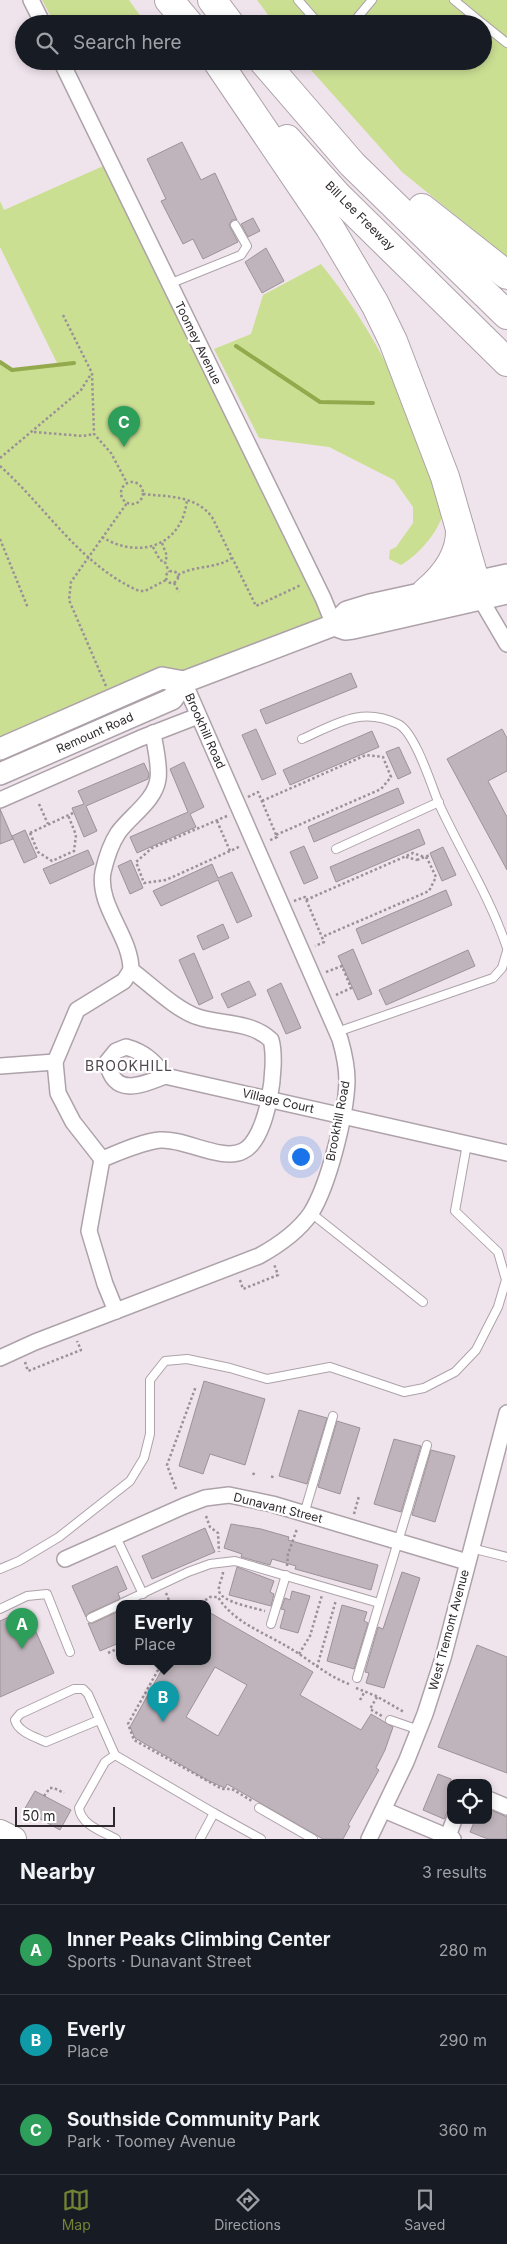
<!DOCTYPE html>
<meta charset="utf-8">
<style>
body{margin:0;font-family:Inter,sans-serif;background:#242831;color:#f1f3f6}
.controls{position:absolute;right:15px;bottom:15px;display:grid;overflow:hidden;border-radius:10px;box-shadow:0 2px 8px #0003}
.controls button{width:45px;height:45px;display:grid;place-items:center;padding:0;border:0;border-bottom:1px solid #363941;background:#171b24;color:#f1f3f6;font:25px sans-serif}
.scale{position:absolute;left:15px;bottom:12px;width:100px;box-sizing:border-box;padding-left:5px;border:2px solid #2d292c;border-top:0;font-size:14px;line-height:18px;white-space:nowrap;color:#2d292c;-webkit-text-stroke:4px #fff;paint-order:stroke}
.you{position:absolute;left:300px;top:1156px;width:18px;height:18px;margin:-12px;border:4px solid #fff;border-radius:50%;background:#1a73e8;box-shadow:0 0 0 8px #1a73e833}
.badge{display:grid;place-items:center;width:32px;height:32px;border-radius:50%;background:#728433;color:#fff;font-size:16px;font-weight:700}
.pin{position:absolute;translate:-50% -41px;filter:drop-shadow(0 1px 2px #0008)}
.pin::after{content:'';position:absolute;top:26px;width:18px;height:15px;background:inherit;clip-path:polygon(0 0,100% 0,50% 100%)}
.popup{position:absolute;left:116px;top:1600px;width:95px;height:65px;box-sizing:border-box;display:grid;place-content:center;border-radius:10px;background:#171b24;filter:drop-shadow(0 1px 4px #0005);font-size:16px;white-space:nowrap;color:#9ea1a6}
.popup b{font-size:19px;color:#f1f3f6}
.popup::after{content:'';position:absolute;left:50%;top:100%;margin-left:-10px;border:10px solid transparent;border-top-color:#171b24}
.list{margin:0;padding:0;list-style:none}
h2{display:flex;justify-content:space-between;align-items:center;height:65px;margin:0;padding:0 20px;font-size:21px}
h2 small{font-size:16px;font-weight:400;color:#9ea1a6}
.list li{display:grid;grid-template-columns:32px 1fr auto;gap:15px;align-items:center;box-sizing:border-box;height:90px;padding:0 20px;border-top:1px solid #363941}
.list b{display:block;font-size:19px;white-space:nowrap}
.list p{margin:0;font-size:16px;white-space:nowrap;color:#9ea1a6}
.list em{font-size:16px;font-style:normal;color:#9ea1a6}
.icon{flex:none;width:28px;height:28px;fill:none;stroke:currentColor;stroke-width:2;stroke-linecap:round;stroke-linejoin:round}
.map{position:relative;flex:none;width:507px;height:1839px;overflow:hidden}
.search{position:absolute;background:#171b24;box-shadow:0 2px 8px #0003;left:15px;right:15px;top:15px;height:55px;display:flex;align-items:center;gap:12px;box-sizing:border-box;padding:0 18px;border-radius:28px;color:#9ea1a6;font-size:19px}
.sheet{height:335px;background:#171b24}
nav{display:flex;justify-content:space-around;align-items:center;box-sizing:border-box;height:70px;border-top:1px solid #363941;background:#171b24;font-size:14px;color:#9ea1a6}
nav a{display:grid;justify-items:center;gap:2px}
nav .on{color:#728433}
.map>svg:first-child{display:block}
</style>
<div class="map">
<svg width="507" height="1839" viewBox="0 0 507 1839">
<rect width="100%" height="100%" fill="#f0e4ec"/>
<g fill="#cbdf93">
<polygon points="42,0 129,0 146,24 55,24"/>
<polygon points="257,0 507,0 507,257 402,172 303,61 483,61 483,24 275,24"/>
<polygon points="110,163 334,625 162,678 0,749 0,362 12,370 58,365 0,247 0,201 4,210"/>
<path d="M321 264C371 326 403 390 430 465 433 475 444 495 444 504 445 526 419 555 401 565L389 559 390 550 396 547 413 523V507L394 480 329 447 259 438 214 349 251 334 263 295Z"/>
</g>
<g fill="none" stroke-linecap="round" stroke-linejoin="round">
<g stroke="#93a94c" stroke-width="4">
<polyline points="236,346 320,402 373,403"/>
<polyline points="0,362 12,370 74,363"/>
</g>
</g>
<g fill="#bfb4bb" stroke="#9c9298" fill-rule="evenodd">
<polygon points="182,142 201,180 215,173 237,220 232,220 229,225 238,242 203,259 193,239 183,244 161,201 166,199 147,159"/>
<polygon points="253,218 260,231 248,237 241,224"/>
<polygon points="266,248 284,281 262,293 245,262"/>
<polygon points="351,673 357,687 266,724 260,710"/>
<polygon points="256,729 276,774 262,780 242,735"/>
<polygon points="502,729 507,738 507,771 488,781 507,817 507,870 447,759"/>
<polygon points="372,731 379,747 290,785 283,770"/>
<polygon points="399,747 411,773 398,779 386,752"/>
<polygon points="184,762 204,807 190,814 196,827 137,853 130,837 188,812 170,769"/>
<polygon points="144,763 149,774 148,779 86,806 97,831 84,837 72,808 84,804 78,791"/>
<polygon points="398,788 404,803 314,842 308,827"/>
<polygon points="0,809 13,839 0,844"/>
<polygon points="419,829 425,844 336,882 330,867"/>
<polygon points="25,830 37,857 24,863 12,836"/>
<polygon points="304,846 318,878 304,884 290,852"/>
<polygon points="443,847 456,875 442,881 430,853"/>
<polygon points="88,850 94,864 50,884 43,869"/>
<polygon points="131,860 143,888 130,894 118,866"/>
<polygon points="212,864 218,878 232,872 252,916 237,923 218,880 161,906 153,891"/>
<polygon points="446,890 452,905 362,944 356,929"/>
<polygon points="223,924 229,938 203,950 197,936"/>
<polygon points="353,949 372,994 358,1000 338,956"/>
<polygon points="468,950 475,966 386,1005 379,990"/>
<polygon points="194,953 213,998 199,1005 179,960"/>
<polygon points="249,981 256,995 228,1008 221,994"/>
<polygon points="281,983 301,1028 286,1034 267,990"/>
<polygon points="204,1381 265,1399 245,1465 210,1454 203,1474 179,1466"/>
<polygon points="299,1410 327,1418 307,1484 279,1476"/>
<polygon points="337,1421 360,1428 340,1494 318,1487"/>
<polygon points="394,1439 421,1446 401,1512 374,1504"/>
<polygon points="431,1450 455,1456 435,1522 412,1515"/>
<polygon points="231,1524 261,1529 289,1537 288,1540 378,1565 371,1590 295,1569 296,1566 272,1559 270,1565 241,1557 242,1554 224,1548"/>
<polygon points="205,1528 215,1552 152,1579 142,1556"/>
<polygon points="117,1566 127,1589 118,1593 120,1598 118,1600 89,1613 86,1617 72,1586"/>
<polygon points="237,1567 274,1581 270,1592 274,1594 271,1606 229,1595"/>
<polygon points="402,1572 420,1578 384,1688 366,1683 369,1673 365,1672 378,1627 383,1629"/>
<polygon points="292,1591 310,1596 298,1633 280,1628 285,1610 281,1609 285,1598 290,1600"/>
<polygon points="342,1605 367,1612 364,1621 368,1623 354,1669 327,1661"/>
<polygon points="119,1611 119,1643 100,1651 88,1623 93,1623"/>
<path d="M207 1611 313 1672 300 1695 361 1730 371 1714 393 1727 385 1750 376 1768 379 1770 348 1825 350 1826 343 1839H323L227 1784 225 1788 207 1780 135 1738 130 1727 165 1664 170 1666 173 1661H207ZM215 1667 247 1685 218 1736 186 1717Z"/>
<polygon points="18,1613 21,1620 29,1616 54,1673 0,1697 0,1621"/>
<polygon points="477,1645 507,1657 507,1773 438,1747"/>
<polygon points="438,1774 451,1779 451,1803 444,1819 423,1810"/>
<polygon points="35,1791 71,1810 60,1830 24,1810"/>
<polygon points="488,1809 507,1817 507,1839 488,1839 470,1832 475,1820 488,1820"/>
</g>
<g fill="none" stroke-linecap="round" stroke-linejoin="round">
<defs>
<g id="service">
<polyline points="298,0 319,24"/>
<polyline points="454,0 483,24"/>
<polyline points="352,24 372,0"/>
<polyline points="483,24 507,43"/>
<polyline points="169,284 241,255 247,246 235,225"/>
<path d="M302 739C336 724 361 706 398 724 415 732 432 787 439 804 461 852 490 897 507 948"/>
<polyline points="336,849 439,802"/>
<polyline points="337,1032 493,978 502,968 507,951"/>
<polyline points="311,1213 423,1302"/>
<polyline points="304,1514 333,1416"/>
<polyline points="116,1537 143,1594"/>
<polyline points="471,1548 507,1557"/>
<polyline points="0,1569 19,1561 59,1537 130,1481 144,1458 150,1434 150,1380 165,1361 187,1359 230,1368 267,1379 330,1367 404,1392 424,1388 455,1372 476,1350 498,1307 506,1280 498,1252 455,1211 467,1144"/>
<polyline points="122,1603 188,1572 210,1564 235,1561 379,1603"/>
<polyline points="0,1609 27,1596 47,1594 70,1652"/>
<polyline points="91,1618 119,1605"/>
<polyline points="271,1624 286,1575"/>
<polyline points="357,1678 427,1445"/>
<path d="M99 1720 46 1742C35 1737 18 1732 15 1720L20 1714 74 1689H83L88 1694 115 1755 214 1813"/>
<polyline points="390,1720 419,1730"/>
<path d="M115 1755 105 1762 79 1808C81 1825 102 1831 116 1839"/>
<polyline points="259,1808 313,1839"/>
<polyline points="200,1839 214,1813 261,1839"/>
</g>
<g id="minor">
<polyline points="31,0 43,24"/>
<polyline points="61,61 323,598 334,625"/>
<polyline points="480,598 507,644"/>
<polyline points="0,800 141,738 198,716"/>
<polyline points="0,1066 55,1062"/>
<path d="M165 1076C154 1061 144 1052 126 1047L116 1051 107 1062C114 1097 140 1086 165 1076L507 1153"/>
<polyline points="102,1159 73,1122 58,1093 55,1062 77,1010 124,981 131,970"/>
<path d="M116 1311 105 1284 89 1231 102 1159C120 1152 141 1142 160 1140 184 1138 222 1162 243 1151 268 1139 278 1064 271 1040 251 1021 222 1025 198 1017 176 1010 150 984 131 970 131 936 97 906 103 872 106 859 110 845 118 833 130 816 155 801 158 779 160 764 155 747 153 733"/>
<path d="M0 1358 35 1342 259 1256C279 1245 298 1232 311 1213 329 1184 346 1115 347 1081 347 1067 344 1053 340 1039L184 682"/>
<polyline points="65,1559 184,1506 205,1498 229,1495 272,1504 467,1562"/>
<polyline points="488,1799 507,1807"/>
<polyline points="384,1810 453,1839"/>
<polyline points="369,1839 406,1762 425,1714 443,1658 507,1413"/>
<polyline points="447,1839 454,1820"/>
</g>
<g id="secondary">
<polyline points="334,625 345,629 353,628 507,593"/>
<polyline points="0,749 162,678 184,682"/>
<polyline points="0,774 172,699 184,682 334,625 347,612 370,605 507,575"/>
</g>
<polyline id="primary" points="0,1832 14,1839"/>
<g id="motorway">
<polyline points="169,0 189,24"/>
<polyline points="212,0 230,24"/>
<polyline points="217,61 330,228 375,304 393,341 445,477 475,581"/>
<polyline points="263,61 352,164 507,315"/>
<polyline points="287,139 338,196 507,362"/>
<polyline points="422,208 507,275"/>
<path d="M426 592C445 576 461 555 460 529"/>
</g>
</defs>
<use href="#service" stroke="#ada2a9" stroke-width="10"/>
<use href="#minor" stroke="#ada2a9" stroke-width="18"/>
<use href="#secondary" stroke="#ada2a9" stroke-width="24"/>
<use href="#primary" stroke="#ada2a9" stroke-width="26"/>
<use href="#motorway" stroke="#ada2a9" stroke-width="30"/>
<g stroke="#9a9197" stroke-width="2.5" stroke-dasharray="2.5 2.5" stroke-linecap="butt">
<polyline points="63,315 92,373 94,434 111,453 127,483"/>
<polyline points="34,432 83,436 94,434"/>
<polyline points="0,458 81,390 91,374"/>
<path d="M0 466C46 507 80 565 139 591H145L166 580"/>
<circle cx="132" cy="493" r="11"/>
<path d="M143 494C169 497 195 495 212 517L256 606 301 585"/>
<path d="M102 537C139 560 183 546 187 499"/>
<polyline points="0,539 28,608"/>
<polyline points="162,543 167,556 165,562 169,572"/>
<polyline points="153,547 160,560 165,562"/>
<circle cx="172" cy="577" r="6"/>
<path d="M178 575C195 565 216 569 232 558"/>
<polyline points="174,583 179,592"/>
<polyline points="106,686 69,600 71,582 127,503"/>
<polyline points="248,797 258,792 277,837 268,841"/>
<polyline points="262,801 366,755 383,757 391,777 381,789 276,835"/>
<polyline points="39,804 48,824"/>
<polyline points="227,816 152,848 136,862 144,883 166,880 241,846"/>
<polyline points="217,821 230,851"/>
<polyline points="30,833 38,852 52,861 74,851 76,835 68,815"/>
<polyline points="30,833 73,813"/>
<polyline points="406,857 417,860"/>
<polyline points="306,900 413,853 427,858 436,877 429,891 322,937"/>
<polyline points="294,901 305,897 324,942 315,946"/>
<polyline points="326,972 342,966 351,988 336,995"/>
<polyline points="240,1280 243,1289 278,1275 274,1264"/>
<polyline points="25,1362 28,1371 81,1350 77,1341"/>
<polyline points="253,1475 255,1471"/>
<polyline points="272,1478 273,1474"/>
<polyline points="176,1489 167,1465 196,1386"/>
<polyline points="354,1514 359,1496"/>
<polyline points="206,1516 210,1527 218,1533 219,1552"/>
<polyline points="287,1566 288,1554 297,1529"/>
<path d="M223 1572C223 1578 218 1584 219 1591 221 1602 255 1608 265 1611"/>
<polyline points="166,1593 170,1603"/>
<path d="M201 1603 210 1597H218C233 1622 263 1632 286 1646 308 1658 325 1675 349 1684"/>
<polyline points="108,1653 119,1648"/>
<polyline points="299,1654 310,1636 322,1595"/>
<polyline points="163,1661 128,1724 134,1740 222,1789 232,1789 252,1801"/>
<polyline points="317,1667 336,1600"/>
<polyline points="356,1688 376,1696 404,1712"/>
<polyline points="377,1697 370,1709 382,1716"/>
<polyline points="360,1700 364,1693"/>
<polyline points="44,1796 50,1788 54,1788 64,1793"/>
</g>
<use href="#service" stroke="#fff" stroke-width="8"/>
<use href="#minor" stroke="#fff" stroke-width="15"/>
<use href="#secondary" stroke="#fff" stroke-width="21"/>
<use href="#primary" stroke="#fff" stroke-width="24"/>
<use href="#motorway" stroke="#fff" stroke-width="28"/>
<polyline stroke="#9a9197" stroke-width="2.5" stroke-dasharray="2.5 2.5" stroke-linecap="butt" points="417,860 430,855"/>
</g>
<g text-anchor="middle" stroke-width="4.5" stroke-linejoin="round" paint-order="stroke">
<g font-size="12" fill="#2d292c" stroke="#fff">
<text transform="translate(360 216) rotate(45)" y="4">Bill Lee Freeway</text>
<text transform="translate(198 343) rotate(64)" y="4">Toomey Avenue</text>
<text transform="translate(205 731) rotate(66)" y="4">Brookhill Road</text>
<text transform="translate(95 733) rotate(-24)" y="4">Remount Road</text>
<text transform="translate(278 1101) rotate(13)" y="4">Village Court</text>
<text transform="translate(338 1121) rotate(-79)" y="4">Brookhill Road</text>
<text transform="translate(278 1508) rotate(14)" y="4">Dunavant Street</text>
<text transform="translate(449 1630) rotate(-75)" y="4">West Tremont Avenue</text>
</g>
<g font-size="14" letter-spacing="1" fill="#52494f" stroke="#fff">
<text x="129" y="1071">BROOKHILL</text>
</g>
</g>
</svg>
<div class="controls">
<button><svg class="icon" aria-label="locate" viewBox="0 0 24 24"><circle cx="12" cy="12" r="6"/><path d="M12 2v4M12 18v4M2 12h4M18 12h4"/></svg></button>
</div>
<div class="scale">50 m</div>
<div class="you"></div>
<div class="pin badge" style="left:22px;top:1649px;background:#2e9e5b">A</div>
<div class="pin badge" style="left:163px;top:1722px;background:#0f9aa8">B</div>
<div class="popup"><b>Everly</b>Place</div>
<div class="pin badge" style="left:124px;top:447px;background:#2e9e5b">C</div>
<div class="search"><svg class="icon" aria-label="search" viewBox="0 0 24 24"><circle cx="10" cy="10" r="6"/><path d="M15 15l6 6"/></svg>Search here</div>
</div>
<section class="sheet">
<h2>Nearby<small>3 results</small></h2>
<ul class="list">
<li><span class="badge" style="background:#2e9e5b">A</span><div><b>Inner Peaks Climbing Center</b><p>Sports · Dunavant Street</p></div><em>280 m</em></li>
<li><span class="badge" style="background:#0f9aa8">B</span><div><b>Everly</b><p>Place</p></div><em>290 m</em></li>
<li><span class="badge" style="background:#2e9e5b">C</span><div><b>Southside Community Park</b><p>Park · Toomey Avenue</p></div><em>360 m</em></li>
</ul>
</section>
<nav>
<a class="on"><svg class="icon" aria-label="map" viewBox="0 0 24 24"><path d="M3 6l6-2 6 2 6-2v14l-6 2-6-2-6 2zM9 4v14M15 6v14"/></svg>Map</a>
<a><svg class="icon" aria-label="directions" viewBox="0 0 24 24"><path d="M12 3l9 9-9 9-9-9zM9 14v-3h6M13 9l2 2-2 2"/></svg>Directions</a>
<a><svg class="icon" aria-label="saved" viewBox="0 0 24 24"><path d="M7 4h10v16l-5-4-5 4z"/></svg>Saved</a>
</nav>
